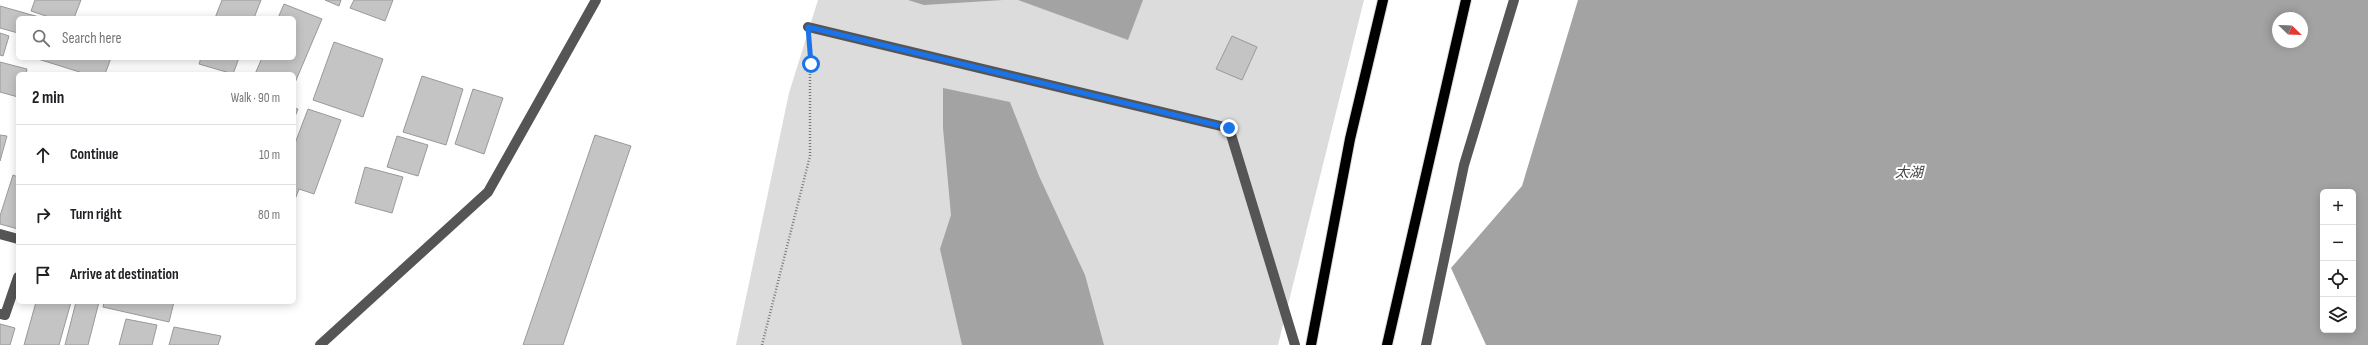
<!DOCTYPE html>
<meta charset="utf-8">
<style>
body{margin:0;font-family:"Sofia Sans Condensed","Noto Sans SC",sans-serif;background:#f6f6f6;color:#202124}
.controls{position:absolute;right:12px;bottom:12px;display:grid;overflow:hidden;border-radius:6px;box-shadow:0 2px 10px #0003}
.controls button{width:36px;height:36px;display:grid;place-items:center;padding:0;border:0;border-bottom:1px solid #e0e0e0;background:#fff;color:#202124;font:20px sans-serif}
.compass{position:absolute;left:2272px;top:12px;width:36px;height:36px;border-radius:50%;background:#fff;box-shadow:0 2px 10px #0003;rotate:113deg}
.stop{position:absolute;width:12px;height:12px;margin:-9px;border:3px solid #1a73e8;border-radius:50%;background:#fff}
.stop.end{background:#1a73e8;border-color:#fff;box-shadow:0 1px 4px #0008}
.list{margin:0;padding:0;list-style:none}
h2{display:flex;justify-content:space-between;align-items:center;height:52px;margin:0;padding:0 16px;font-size:17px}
h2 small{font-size:13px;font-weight:400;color:#757577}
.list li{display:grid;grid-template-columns:26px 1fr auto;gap:12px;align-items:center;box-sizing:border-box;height:60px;padding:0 16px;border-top:1px solid #e0e0e0}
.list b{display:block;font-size:15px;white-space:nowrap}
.list em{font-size:13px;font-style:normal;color:#757577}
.icon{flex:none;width:22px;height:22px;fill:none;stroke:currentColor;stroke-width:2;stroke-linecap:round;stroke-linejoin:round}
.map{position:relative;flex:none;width:2368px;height:345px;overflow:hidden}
.search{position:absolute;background:#fff;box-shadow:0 2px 10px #0003;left:16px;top:16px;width:280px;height:44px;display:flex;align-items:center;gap:10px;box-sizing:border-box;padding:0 14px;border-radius:6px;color:#757577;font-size:15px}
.panel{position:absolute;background:#fff;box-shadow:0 2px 10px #0003;left:16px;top:72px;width:280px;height:232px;border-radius:6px}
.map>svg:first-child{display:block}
</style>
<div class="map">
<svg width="2368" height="345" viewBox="0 0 2368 345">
<rect width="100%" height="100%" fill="#fff"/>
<polygon fill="#dcdcdc" points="818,0 1364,0 1278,345 736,345 789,93"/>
<g fill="#a3a3a3" fill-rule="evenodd">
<polygon points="908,0 1003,0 924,5"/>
<polygon points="1018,0 1143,0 1128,40"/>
<path d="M1578 0H2368V345H1486L1451 268 1522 186ZM2278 18H2302V42H2278ZM2323 192H2353V330H2323Z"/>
<polygon points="943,88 1010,102 1039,176 1085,275 1104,345 962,345 940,249 951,215 943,128"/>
</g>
<g fill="#c4c4c4" stroke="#999">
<polygon points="35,0 81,0 74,18 52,18 31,11"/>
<polygon points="222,0 261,0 254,18 215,18"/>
<polygon points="325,0 341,0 339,6"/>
<polygon points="354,0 393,0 385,21 350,8"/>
<polygon points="284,4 322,19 294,85 294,74 255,74 262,58 294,58 294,18 278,18"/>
<polygon points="0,6 39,17 18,18 18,33 0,28"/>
<polygon points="0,33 9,36 3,56 0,55"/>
<polygon points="1232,36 1257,47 1242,80 1216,69"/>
<polygon points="334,42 383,59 363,117 313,100"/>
<polygon points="111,58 105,74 86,74 38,59"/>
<polygon points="201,58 239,58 233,74 199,64"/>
<polygon points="0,62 27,69 26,74 18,74 18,97 0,92"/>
<polygon points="422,76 463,89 446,145 403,132"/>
<polygon points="473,89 503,98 484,154 455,144"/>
<polygon points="294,108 298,109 294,119"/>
<polygon points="308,109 341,120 314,194 299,189 294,202 294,146"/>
<polygon points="0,135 7,136 0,161"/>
<polygon points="595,135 631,146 563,345 523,345"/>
<polygon points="397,136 428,145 418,176 387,167"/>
<polygon points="365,167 403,177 392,213 355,203"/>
<polygon points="13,175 18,177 18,229 0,224 0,216"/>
<polygon points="36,302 71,302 59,345 24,345"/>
<polygon points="76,302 99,302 88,345 65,345"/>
<polygon points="104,302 174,302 169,322 103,307"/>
<polygon points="126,319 157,325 152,345 119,345"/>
<polygon points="0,324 15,328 10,345 0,345"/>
<polygon points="174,327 221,336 218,345 169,345"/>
</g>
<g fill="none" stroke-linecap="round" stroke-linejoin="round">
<defs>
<g id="major">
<polyline points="1311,345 1350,139 1383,0"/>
<polyline points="1387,345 1466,0"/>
</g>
</defs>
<use href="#major" stroke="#dbdbdb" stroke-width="12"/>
<polyline stroke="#777" stroke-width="2.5" stroke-dasharray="1 2" stroke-linecap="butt" points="762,345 810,156 810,52"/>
<g stroke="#555" stroke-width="10">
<polyline points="808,27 1229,128 1295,345"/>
<polyline points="0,234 18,239"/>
<polyline points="0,314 5,315 18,277"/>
<polyline points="320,345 488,192 596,0"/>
<polyline points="1426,345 1464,165 1514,0"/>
</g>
<use href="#major" stroke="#000" stroke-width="10"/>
</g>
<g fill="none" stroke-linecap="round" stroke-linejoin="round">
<polyline stroke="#1a73e8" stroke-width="5" points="811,64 808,27 1229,128"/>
</g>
<g text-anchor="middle" stroke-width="4" stroke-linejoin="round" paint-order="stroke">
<g font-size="14" font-style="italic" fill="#444" stroke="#fff">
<text x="1909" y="177">太湖</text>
</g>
</g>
</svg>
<div class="controls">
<button>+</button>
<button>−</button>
<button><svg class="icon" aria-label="locate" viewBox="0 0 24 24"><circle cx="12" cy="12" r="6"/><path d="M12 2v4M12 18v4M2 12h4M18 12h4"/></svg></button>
<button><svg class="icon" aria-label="layers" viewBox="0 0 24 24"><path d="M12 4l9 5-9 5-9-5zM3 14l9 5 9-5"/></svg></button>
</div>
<svg class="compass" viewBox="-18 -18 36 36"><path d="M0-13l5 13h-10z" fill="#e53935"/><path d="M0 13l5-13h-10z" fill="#757577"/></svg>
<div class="stop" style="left:811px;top:64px"></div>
<div class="stop end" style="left:1229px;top:128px"></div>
<div class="search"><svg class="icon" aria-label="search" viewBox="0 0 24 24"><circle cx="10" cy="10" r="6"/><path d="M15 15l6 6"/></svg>Search here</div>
<section class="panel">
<h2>2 min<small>Walk · 90 m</small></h2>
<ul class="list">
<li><svg class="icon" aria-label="ahead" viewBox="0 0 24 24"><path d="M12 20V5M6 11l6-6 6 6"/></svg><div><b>Continue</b></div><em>10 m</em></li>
<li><svg class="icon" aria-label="right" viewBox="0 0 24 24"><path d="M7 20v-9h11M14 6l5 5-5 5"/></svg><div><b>Turn right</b></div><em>80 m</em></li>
<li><svg class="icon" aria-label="arrive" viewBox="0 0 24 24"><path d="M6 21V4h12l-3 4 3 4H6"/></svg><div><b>Arrive at destination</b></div></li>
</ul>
</section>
</div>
